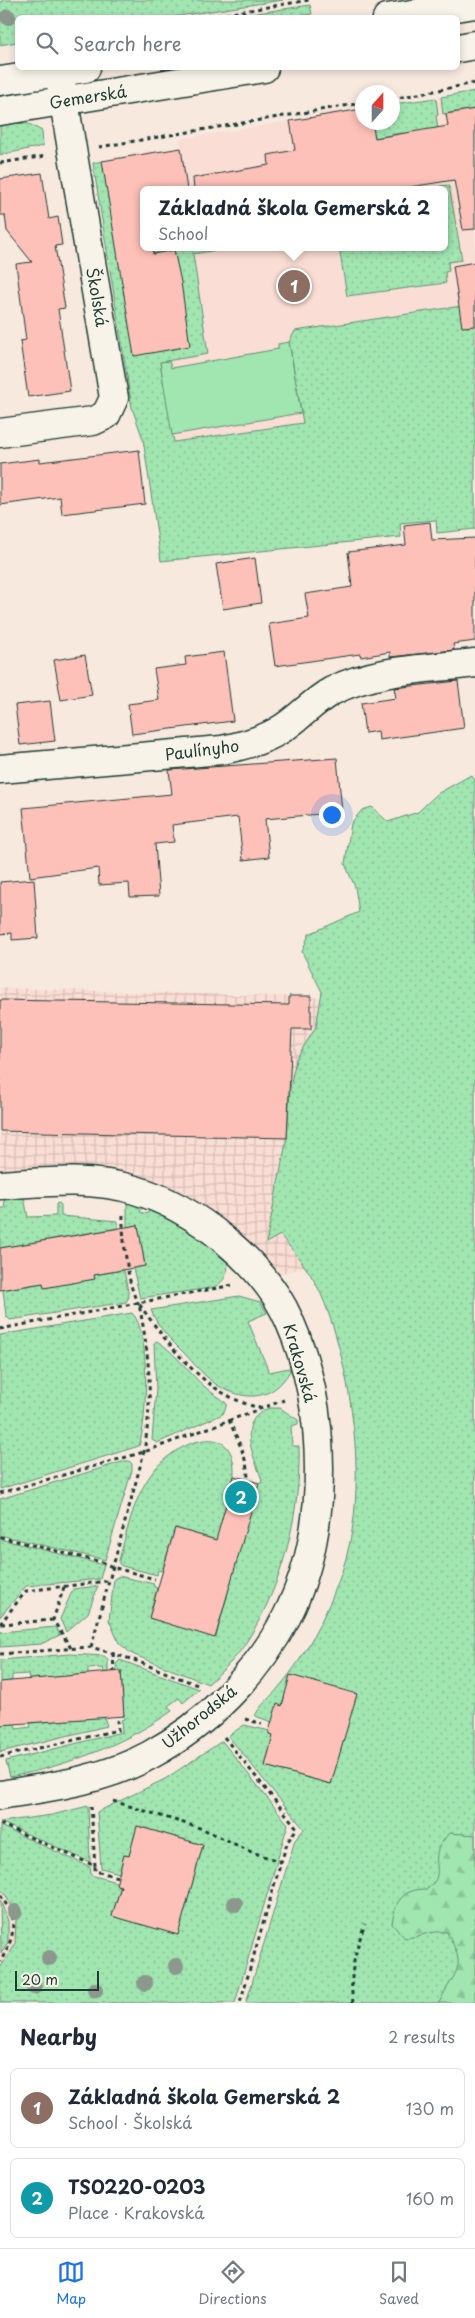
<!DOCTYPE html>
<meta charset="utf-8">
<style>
body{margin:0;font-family:"Playpen Sans",sans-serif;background:#f6f6f7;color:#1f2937}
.compass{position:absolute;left:355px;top:85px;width:45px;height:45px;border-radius:50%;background:#fff;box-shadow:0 2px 8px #0003;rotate:21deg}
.scale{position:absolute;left:15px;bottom:12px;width:84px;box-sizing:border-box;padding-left:5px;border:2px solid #1f3d34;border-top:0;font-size:14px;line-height:18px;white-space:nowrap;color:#1f3d34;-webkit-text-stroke:4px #f7f3e8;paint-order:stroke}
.you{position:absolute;left:331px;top:814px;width:18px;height:18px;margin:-12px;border:4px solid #fff;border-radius:50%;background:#1a73e8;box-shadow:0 0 0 8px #1a73e833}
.badge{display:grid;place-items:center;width:32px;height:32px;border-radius:50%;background:#1a73e8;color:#fff;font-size:16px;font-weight:700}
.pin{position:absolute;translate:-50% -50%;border:2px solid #fff;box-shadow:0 1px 5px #0006}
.popup{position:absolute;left:140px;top:186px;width:308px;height:65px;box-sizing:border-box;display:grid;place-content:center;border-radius:8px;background:#fff;filter:drop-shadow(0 1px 4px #0005);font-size:16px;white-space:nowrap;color:#747a83}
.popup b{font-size:19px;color:#1f2937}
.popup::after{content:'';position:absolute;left:50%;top:100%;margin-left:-10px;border:10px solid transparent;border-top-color:#fff}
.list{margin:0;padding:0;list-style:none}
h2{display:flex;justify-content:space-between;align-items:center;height:65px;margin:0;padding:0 20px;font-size:21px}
h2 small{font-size:16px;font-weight:400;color:#747a83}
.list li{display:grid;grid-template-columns:32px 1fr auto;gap:15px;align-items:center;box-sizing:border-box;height:80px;margin:0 10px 10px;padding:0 10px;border:1px solid #e0e1e3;border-radius:8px}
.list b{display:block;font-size:19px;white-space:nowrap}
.list p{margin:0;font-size:16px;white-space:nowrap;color:#747a83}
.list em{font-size:16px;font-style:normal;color:#747a83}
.icon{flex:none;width:28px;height:28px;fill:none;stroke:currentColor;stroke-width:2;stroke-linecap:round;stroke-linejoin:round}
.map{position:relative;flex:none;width:475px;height:2003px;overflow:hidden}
.search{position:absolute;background:#fff;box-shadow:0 2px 8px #0003;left:15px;right:15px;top:15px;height:55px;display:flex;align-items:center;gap:12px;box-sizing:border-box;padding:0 18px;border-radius:8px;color:#747a83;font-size:19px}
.sheet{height:245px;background:#fff}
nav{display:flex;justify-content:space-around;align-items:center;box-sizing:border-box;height:70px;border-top:1px solid #e0e1e3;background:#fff;font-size:14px;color:#747a83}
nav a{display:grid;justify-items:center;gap:2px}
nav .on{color:#1a73e8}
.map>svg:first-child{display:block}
</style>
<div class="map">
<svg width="475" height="2003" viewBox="0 0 475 2003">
<defs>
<pattern id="industrial-grid" width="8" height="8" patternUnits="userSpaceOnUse" patternTransform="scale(1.25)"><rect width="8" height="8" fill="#faddd4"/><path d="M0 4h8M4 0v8" fill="none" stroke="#d6bfb7"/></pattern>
<pattern id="grass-dots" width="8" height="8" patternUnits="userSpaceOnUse" patternTransform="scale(1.25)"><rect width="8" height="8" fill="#a1e5b1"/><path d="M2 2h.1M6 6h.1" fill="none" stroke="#8ac599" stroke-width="1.8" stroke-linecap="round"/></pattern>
<pattern id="forest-firs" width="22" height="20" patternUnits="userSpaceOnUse" patternTransform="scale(1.25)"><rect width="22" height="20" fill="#a1e5b1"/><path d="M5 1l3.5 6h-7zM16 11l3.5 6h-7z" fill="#8ac599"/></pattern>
</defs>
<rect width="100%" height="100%" fill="#f8e9df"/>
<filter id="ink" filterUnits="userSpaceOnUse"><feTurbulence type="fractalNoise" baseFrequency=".02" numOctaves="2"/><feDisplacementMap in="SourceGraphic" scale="10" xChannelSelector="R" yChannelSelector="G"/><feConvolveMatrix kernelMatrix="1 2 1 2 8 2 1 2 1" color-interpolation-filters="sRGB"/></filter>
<g filter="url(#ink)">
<g fill="#faddd4" fill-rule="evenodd">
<path d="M475 91V529L437 533 436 520 400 523 401 537 161 561 143 439 132 408 93 163 111 160V157L116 156 117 159 131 156 130 153 139 152 140 155 145 154 144 151 151 150 152 153 181 148 180 139 319 116V113L339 110 340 113 362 109V122H392L437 107 436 98ZM144 190H444V247H144Z"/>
<polygon points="0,1855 31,1895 0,1995"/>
</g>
<polygon fill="url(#industrial-grid)" points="0,988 338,998 308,1266 262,1279 171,1204 0,1185"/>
<g fill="url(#grass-dots)" stroke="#609172">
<polygon points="3,0 283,0 172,17 18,18 17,42 0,45 0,2"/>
<polygon points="310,5 312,14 287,17 231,17"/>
<polygon points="475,91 475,109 443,114 441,97"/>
<polygon points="436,98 438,115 436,116 439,137 403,143 401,133 375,138 372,123 392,122 393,104"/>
<polygon points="17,123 29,124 42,131 43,146 0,155 0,125"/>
<polygon points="102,161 123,280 121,281 123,283 124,296 126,296 127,307 126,307 128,310 128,322 190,346 174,250 153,254 152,247 234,247 193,254 208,354 160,362 174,442 303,423 289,342 295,331 475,304 475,529 437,533 436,520 400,523 401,537 161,561 143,439 132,408 93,163"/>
<polygon points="449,185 462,260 448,262 449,271 445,272 446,283 347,296 339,247 444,247 444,190 440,190 440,186"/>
<path d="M471 775 475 780V2003H246L295 1840 304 1829 228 1736 244 1725 270 1731 269 1734 273 1736 265 1766 331 1784 356 1694 291 1676 282 1706 272 1722 255 1716C259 1706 272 1696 279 1687 292 1672 304 1654 313 1637 331 1604 346 1568 352 1531 364 1461 349 1359 321 1294 311 1272 295 1253 280 1235L266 1243 287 1138 290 1088 296 1059 316 1027 322 992 302 952 309 934 359 912 355 887 345 864 351 823 362 810 372 807 388 822 418 812 437 794Z"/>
<polygon points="24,1197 28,1217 56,1216 56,1204 59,1203 61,1205 61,1216 118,1221 118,1228 0,1248 0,1208 5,1208 4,1199"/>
<path d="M127 1202 142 1207 140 1212 147 1214 149 1210C178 1224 203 1239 228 1261 228 1274 225 1283 211 1288L140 1298 133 1268 145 1266 138 1225 127 1227Z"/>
<polygon points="124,1270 129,1297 126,1302 10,1320 6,1316 3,1290 43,1283 44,1287 94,1279 94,1275"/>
<path d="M239 1296 260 1302 267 1313 248 1321 269 1372 289 1368 290 1371C273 1401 245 1402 217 1385 205 1377 194 1364 184 1353 172 1341 157 1327 151 1310Z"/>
<path d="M132 1313C151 1330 147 1423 139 1446L0 1489V1335Z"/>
<path d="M156 1341C167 1344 194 1378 205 1387 212 1394 221 1397 227 1404L223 1414 157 1443 152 1440 156 1389 154 1344Z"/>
<path d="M270 1408H280L298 1420V1424L291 1426 292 1446H299C301 1512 283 1585 247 1641 237 1658 222 1671 208 1684L132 1654 119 1643 109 1620 114 1579 119 1576 154 1584 153 1586 157 1588 149 1618 216 1637 240 1547 175 1528 162 1571 158 1570 157 1575 122 1566 119 1564V1560C128 1528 134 1494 156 1468 179 1441 236 1418 234 1475 233 1487 227 1500 224 1512L249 1518 259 1483H261L262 1480C253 1454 235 1420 270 1408Z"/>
<polygon points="125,1461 129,1461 132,1464 132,1470 105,1560 0,1535 0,1499"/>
<polygon points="0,1539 104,1565 100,1579 26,1586 0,1617"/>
<polygon points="98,1586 88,1613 66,1632 60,1619 73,1589"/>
<polygon points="55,1627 60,1635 41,1644 0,1647 0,1632"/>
<polygon points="70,1654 104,1656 108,1659 108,1672 104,1673 103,1668 88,1669 88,1674 29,1680 28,1674 12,1675 12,1681 0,1682 0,1660"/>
<path d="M120 1660 199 1689 183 1703 179 1698 168 1706 172 1711C122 1746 68 1765 10 1777L6 1761 122 1732 121 1720 124 1719 121 1672H117L116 1664Z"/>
<polygon points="104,1717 107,1726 0,1752 0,1725 15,1724 16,1729 31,1727 30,1723"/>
<polygon points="222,1741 288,1824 235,2003 0,2003 0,1968 15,1945 16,1920 7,1897 0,1889 0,1826 90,1867 91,1875 116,1882 116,1885 121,1886 112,1916 178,1934 203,1845 137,1826 129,1856 124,1855 119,1873 101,1868 97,1812 165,1779"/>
<polygon points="88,1806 90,1862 0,1822 52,1815"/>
<polygon points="0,1900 8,1921 8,1942 1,1953"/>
</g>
<path fill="url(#forest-firs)" stroke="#609172" d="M449 1833 475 1835V2003H439C456 1967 468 1971 447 1932 432 1930 420 1937 405 1938L392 1924C395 1901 402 1889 427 1889 445 1875 433 1867 438 1849 440 1844 446 1837 449 1833Z"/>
<polygon fill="#a1e5b1" stroke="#609172" points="289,342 301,413 172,435 160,362 169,361 171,368 278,349 278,344"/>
<g fill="#fdc1b9" stroke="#1f3d34">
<polygon points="362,109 362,122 372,122 375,138 448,126 446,114 475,109 475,229 463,230 454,180 391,190 194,190 193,178 269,165 268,155 295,150 290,121"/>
<polygon points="181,148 187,190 144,190 144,247 152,247 153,254 174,250 181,282 190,346 134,356 102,161"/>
<polygon points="42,173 49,219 58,217 62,245 55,246 65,308 58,309 70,391 28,397 20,341 26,340 16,264 32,262 7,231 5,215 0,215 0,179"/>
<polygon points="475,262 475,326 462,327 453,266"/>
<polygon points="139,450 145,504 62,514 60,497 0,505 0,464 40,459 40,462"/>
<polygon points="430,522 432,540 475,538 475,641 453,644 454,650 390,657 390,652 361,657 360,654 275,666 269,624 309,618 305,594 352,587 348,552 406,545 404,525"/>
<polygon points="255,558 261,603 223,609 216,564"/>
<polygon points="224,652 233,721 132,734 128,704 159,700 154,669 186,665 185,657"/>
<polygon points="85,655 92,695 61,700 54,660"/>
<polygon points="458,681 464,728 379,740 378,731 365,733 361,703 396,698 394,688"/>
<polygon points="50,701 55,741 20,745 15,705"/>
<polygon points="337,758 342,812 265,819 269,857 243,860 238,817 172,825 174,842 155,844 159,896 130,897 129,883 99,885 98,868 30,877 23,808 172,794 169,770"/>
<polygon points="34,879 38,938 12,940 12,933 0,934 0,882"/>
<polygon points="289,996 311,996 311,1029 292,1029 287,1138 0,1131 0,1000 289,1005"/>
<polygon points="138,1225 145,1266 94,1275 95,1279 44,1288 43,1283 0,1290 0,1248"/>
<polygon points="234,1476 259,1483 215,1638 149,1618 175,1528 216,1540"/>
<polygon points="121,1671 124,1716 0,1725 0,1682"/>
<polygon points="290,1675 357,1694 331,1784 265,1766 273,1736 269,1734 269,1731 277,1704 282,1706"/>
<polygon points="137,1826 203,1845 178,1935 112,1916 121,1886 116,1885 124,1855 129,1856"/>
</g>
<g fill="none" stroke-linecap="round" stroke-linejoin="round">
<defs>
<g id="minor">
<polyline points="0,433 93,421 106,415 114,398 59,72"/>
<path d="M0 769 222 750C242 746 266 740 283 728 300 717 315 700 332 691 376 669 427 669 475 663"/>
<path d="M0 1185C44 1182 92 1177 135 1190 194 1207 264 1263 289 1320 328 1408 331 1531 286 1618 256 1675 207 1724 150 1755 105 1780 50 1787 0 1795"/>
</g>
<g id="tertiary">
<polyline points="387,18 475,4"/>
<polyline points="458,48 475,45"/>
<polyline points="0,81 86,68"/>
<polyline points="0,111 264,68"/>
</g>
</defs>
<use href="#minor" stroke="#1f3d34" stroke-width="31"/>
<use href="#tertiary" stroke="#1f3d34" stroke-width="31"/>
<g stroke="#1f3d34" stroke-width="3" stroke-dasharray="4 4" stroke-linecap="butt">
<polyline points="202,18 309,0"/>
<polyline points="392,99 475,83"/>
<polyline points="99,147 362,103"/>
<polyline points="0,163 46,156"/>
<path d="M123 1215C122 1233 128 1292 139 1304"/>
<polyline points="0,1329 233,1285"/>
<path d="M229 1420C237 1439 248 1458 248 1480"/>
<polyline points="0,1493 144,1452 284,1400"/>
<polyline points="0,1537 105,1563 112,1567 155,1579"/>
<polyline points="64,1587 53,1620 71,1648"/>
<polyline points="0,1624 26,1591 108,1581"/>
<polyline points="1,1624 53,1620"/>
<path d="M91 1647 144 1452C153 1395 150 1360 139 1304 171 1348 205 1395 260 1408"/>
<polyline points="113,1653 114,1672"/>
<polyline points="0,1654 91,1647 134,1660 200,1686"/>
<polyline points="245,1719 262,1724"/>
<polyline points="224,1737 297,1828 288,1841 281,1862 240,2003"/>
<polyline points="0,1757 118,1730 117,1720"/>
<polyline points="113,1801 203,1829 249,1851 281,1862"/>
<polyline points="91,1806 95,1866"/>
<polyline points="0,1824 95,1866 95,1871 118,1877"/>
<path d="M0 1895C19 1920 15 1937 0 1962"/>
<path d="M353 2003C349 1975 355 1951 365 1924"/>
</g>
<use href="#minor" stroke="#f7f3e8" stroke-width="28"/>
<use href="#tertiary" stroke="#f7f3e8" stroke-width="28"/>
</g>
<g fill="#8b988b">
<circle cx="8" cy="17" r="8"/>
<circle cx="235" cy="1904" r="8"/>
<circle cx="15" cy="1912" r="8"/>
<circle cx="49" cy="1958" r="8"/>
<circle cx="176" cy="1966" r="8"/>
<circle cx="145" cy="1983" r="8"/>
<circle cx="34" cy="1987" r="8"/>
<circle cx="95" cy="1990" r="8"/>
</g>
</g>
<g text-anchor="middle" stroke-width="5" stroke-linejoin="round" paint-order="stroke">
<g font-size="16" fill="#1f3d34" stroke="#f7f3e8">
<text transform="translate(88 97) rotate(-9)" y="6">Gemerská</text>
<text transform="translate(97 297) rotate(80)" y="6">Školská</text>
<text transform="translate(202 750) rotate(-7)" y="6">Paulínyho</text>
<text transform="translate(300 1363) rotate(74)" y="6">Krakovská</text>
<text transform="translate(199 1717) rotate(-39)" y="6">Užhorodská</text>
</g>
</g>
</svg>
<svg class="compass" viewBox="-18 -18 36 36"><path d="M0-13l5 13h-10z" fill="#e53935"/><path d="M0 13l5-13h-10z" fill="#747a83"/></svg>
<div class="scale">20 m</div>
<div class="you"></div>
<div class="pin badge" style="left:294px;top:286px;background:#8d6e63">1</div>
<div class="popup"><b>Základná škola Gemerská 2</b>School</div>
<div class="pin badge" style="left:241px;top:1497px;background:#0f9aa8">2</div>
<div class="search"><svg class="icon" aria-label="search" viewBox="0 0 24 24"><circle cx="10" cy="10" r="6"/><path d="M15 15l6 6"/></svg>Search here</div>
</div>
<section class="sheet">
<h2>Nearby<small>2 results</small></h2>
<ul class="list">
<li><span class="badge" style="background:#8d6e63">1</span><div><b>Základná škola Gemerská 2</b><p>School · Školská</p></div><em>130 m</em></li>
<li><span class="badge" style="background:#0f9aa8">2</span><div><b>TS0220-0203</b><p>Place · Krakovská</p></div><em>160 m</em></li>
</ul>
</section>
<nav>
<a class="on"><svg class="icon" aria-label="map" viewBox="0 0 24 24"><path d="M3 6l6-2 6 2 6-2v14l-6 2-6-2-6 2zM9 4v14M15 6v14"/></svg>Map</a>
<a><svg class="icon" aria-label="directions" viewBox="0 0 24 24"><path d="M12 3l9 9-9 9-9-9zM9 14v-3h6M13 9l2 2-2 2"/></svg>Directions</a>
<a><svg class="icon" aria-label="saved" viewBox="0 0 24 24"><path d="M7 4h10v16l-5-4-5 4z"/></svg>Saved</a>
</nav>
